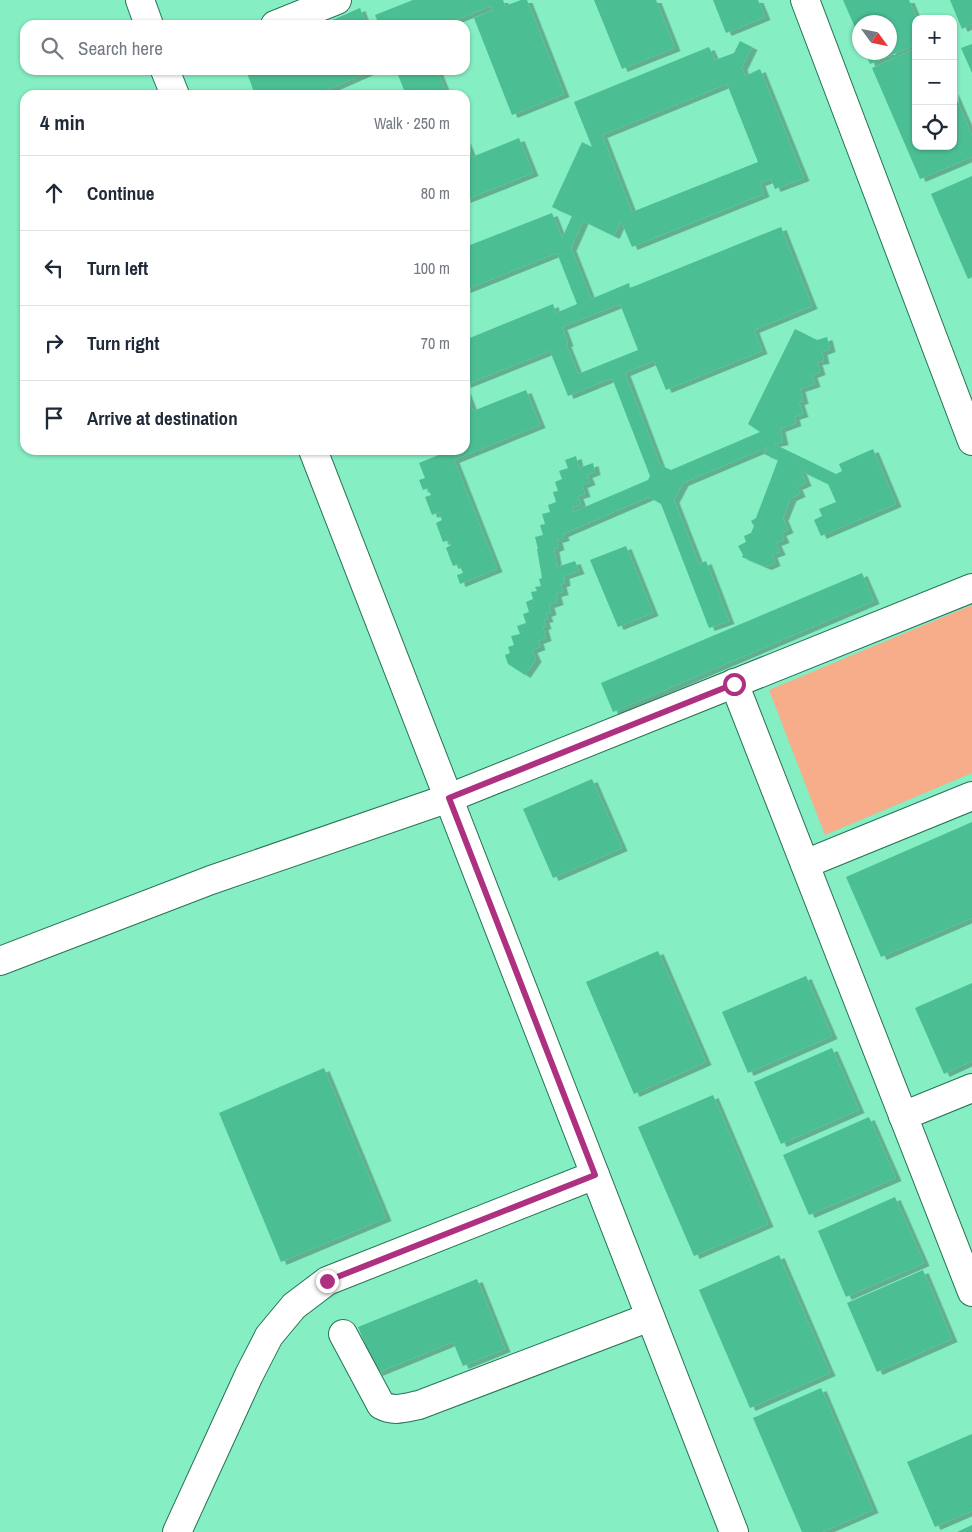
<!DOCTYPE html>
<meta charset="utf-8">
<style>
body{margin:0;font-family:"Archivo Narrow",sans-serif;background:#f2f2f3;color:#1f2937}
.controls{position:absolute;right:15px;top:15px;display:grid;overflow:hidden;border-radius:10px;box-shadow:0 1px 4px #0004}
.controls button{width:45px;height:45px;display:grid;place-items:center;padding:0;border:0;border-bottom:1px solid #e0e1e3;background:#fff;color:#1f2937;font:25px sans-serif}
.compass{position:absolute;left:852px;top:15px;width:45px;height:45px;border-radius:50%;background:#fff;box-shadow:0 1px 4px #0004;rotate:123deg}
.stop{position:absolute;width:15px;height:15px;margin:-11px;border:4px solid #ae3181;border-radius:50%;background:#fff}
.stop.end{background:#ae3181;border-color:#fff;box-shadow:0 1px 5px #0008}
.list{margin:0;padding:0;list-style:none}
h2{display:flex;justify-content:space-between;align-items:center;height:65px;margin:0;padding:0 20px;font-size:21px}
h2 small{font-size:16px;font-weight:400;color:#747a83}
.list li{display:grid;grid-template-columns:32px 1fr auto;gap:15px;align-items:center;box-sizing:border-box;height:75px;padding:0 20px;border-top:1px solid #e0e1e3}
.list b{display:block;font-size:19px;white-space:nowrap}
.list em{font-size:16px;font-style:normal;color:#747a83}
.icon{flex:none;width:28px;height:28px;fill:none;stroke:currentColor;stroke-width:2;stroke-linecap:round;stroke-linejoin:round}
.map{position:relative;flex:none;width:972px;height:1532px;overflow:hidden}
.search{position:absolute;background:#fff;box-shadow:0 1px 4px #0004;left:20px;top:20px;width:450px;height:55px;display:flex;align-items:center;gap:12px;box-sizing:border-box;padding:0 18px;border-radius:15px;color:#747a83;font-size:19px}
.panel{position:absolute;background:#fff;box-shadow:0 1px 4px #0004;left:20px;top:90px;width:450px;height:365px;border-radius:15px}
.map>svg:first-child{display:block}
</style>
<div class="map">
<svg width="972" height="1532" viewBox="0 0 972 1532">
<defs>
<filter id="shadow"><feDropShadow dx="5.5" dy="3" stdDeviation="0" flood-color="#0004"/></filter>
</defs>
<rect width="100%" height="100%" fill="#9bfad2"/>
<path fill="#85eec3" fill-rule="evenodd" d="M0 0H972V1532H0ZM916 19H953V146H916ZM860 22H890V52H860ZM25 25H465V70H25ZM25 95H465V450H25Z"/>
<polygon fill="#f7ac8a" points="972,605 972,773 825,835 769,690"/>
<g fill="#4bbe94" fill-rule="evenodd" filter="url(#shadow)">
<polygon points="413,0 503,0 505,6 521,0 527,0 564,94 512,115 474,18 493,10 491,6 443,25 379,25 375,15"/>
<polygon points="594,0 656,0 675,48 622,69"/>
<polygon points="713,0 758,0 765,17 726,33"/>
<polygon points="843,0 909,0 917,19 916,45 870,64 865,52 890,52 890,22 860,22 860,39"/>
<polygon points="950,0 972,0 972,24 962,29"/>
<polygon points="360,8 366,25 321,25"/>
<path d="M740 41 752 47 742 67 745 76 760 69 804 178 775 189 771 179 760 183 764 194 632 247 621 221 614 236 583 221 571 248 591 299 629 283 630 288 781 227 812 306 754 330 762 351 666 390 654 361 625 373 660 465 671 470 760 432 748 424 795 329 817 340 827 337 830 349 822 352 824 361 817 362 820 372 812 375 815 384 800 389 803 401 799 402 803 414 794 417 796 423 780 429 783 442 774 444 836 474 842 471 839 464 873 449 896 504 821 536 814 520 822 516 819 509 836 502 828 484 801 471 806 483 797 487 800 494 791 498 783 518 788 530 781 533 784 540 776 543 780 552 772 555 775 563 766 567 742 557 743 555 738 546 746 542 744 536 751 533 754 526 751 521 756 518 778 460 764 454 768 447 683 483 674 500 699 564 706 561 729 621 709 628 661 504 649 497 563 534 564 538 557 540 559 547 554 549 557 567 575 561 579 571 564 576 565 583 561 584 563 592 556 594 558 602 549 605 551 612 546 614 548 619 544 620 546 626 543 627 546 638 538 641 540 647 532 650 536 659 525 675 508 664 505 655 510 653 508 647 514 645 511 636 520 634 517 626 526 623 523 614 529 612 526 602 533 599 531 592 537 591 535 587 541 586 539 579 542 578 537 549H538L535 537 543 535 540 525 545 524 542 514 550 512 548 505 556 502 553 492 558 491 555 482 562 479 559 471 568 468 565 460 576 456 579 468 593 463 595 472 587 475 590 482 582 485 585 494 578 496 581 505 572 508 573 512 648 480 650 476 612 378 568 396 550 351 465 385V340L553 304 556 313 577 304 557 253 465 290V247L552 213 562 238 572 216 552 207 582 142 592 147 574 102 709 47 715 60 734 53ZM727 84 758 162 632 212 602 135ZM620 304 638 350 578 374 566 344 568 343 562 327Z"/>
<polygon points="972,44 972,73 961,48"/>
<polygon points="916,48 916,146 953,146 953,91 972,135 972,157 920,179 872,68"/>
<polygon points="246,70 373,70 316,95 255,95"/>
<polygon points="396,70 437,70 447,95 406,95"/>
<polygon points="519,138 533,173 465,200 465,140 472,157"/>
<polygon points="972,176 972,277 968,279 931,194"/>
<polygon points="465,390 473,411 526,390 540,425 454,460 497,569 460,584 457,575 463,573 459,564 453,566 446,548 451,545 449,540 443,542 436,523 442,520 438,512 432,515 425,497 431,495 428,488 423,490 419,480 425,478 419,463 451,450 465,450"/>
<polygon points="626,546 653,613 618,627 590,560"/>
<polygon points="862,573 874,601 613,712 601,683"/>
<polygon points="592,779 622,848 553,878 523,809"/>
<polygon points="972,822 972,918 881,957 846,877"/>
<polygon points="658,951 706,1062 634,1094 586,982"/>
<polygon points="806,976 832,1036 748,1073 722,1012"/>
<polygon points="972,983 972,1061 944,1074 915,1008"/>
<polygon points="832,1048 859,1110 781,1144 754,1082"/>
<polygon points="324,1068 386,1218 281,1262 219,1113"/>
<polygon points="713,1095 768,1224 694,1256 638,1127"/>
<polygon points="869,1117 896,1178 809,1215 783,1155"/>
<polygon points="895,1197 924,1263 846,1297 818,1231"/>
<polygon points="779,1255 830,1373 750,1408 699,1290"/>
<polygon points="923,1270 952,1339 877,1372 847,1303"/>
<polygon points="477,1279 505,1349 463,1366 453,1342 377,1373 358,1327"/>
<polygon points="821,1388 873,1510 822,1532 802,1532 753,1418"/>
<polygon points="972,1434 972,1511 935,1527 907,1462"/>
<polygon points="972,1525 972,1532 957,1532"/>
</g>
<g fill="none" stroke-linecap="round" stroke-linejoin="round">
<defs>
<g id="minor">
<polyline points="140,0 149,25"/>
<polyline points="805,0 972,441"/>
<polyline points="275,25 337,0"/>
<polyline points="165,70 175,95"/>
<polyline points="313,450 734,1532"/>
<polyline points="734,683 972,1292"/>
<polyline points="805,864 972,796"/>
<polyline points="0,961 211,880 449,798 972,588"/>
<polyline points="903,1116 972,1088"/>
<path d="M343 1334 381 1405C394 1412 404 1408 419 1405L650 1317"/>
<polyline points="177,1532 249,1375 269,1336 294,1306 327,1281 595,1175"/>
</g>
</defs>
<use href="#minor" stroke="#277257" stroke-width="30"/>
<use href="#minor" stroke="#fff" stroke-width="28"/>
</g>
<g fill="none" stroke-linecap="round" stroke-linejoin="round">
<polyline stroke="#ae3181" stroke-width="6" points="327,1281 595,1175 449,798 734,684"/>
</g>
</svg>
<div class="controls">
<button>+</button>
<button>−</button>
<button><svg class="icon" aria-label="locate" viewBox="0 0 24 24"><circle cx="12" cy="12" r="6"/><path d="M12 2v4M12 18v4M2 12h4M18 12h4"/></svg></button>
</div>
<svg class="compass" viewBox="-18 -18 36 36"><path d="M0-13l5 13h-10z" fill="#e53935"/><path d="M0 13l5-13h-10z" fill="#747a83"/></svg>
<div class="stop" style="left:734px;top:684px"></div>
<div class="stop end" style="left:327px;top:1281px"></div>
<div class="search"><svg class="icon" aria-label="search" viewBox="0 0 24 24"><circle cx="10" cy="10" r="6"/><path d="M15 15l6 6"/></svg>Search here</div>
<section class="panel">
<h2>4 min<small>Walk · 250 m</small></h2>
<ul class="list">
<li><svg class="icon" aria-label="ahead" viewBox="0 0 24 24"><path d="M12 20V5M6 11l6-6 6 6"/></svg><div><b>Continue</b></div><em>80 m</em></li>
<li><svg class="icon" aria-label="left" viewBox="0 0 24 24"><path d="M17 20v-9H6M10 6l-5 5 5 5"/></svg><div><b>Turn left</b></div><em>100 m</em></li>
<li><svg class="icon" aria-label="right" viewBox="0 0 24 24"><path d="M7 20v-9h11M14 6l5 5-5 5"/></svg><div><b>Turn right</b></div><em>70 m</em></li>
<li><svg class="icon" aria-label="arrive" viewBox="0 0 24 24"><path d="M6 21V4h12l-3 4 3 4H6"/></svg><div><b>Arrive at destination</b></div></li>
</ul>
</section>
</div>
